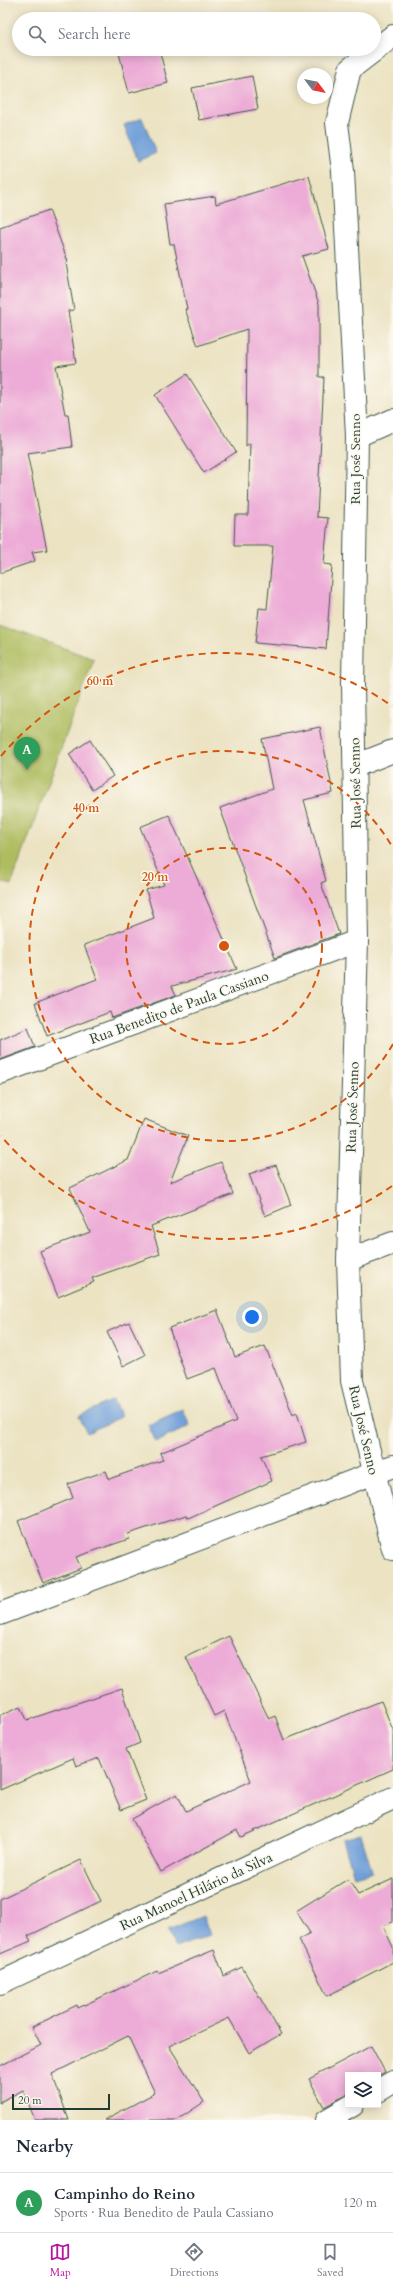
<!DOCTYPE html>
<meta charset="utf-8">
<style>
body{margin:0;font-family:Cardo,serif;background:#f6f6f7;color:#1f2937}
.controls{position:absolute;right:12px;bottom:12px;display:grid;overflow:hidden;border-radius:0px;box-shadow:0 2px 10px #0003}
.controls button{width:36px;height:36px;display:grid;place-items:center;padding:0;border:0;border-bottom:1px solid #e0e1e3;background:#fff;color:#1f2937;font:20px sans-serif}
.compass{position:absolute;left:297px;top:68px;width:36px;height:36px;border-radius:50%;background:#fff;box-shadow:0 2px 10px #0003;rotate:122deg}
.scale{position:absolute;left:12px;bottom:10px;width:98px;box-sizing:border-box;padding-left:4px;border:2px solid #1f3d34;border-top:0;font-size:11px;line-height:14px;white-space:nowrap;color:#1f3d34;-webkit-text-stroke:3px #fbf7ec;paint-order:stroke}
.you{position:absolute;left:252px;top:1317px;width:14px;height:14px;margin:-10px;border:3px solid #fff;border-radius:50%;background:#1a73e8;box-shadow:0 0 0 6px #1a73e833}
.badge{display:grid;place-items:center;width:26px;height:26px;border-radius:50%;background:#b5179e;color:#fff;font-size:13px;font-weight:700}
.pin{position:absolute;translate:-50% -33px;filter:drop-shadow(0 1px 2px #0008)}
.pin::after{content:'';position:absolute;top:21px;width:14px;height:12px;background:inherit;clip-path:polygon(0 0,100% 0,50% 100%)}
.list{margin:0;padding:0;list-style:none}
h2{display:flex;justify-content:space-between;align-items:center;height:52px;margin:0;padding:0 16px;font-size:17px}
h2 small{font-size:13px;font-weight:400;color:#747a83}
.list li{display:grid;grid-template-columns:26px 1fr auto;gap:12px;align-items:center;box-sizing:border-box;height:60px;padding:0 16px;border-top:1px solid #e0e1e3}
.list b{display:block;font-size:15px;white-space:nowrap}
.list p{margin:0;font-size:13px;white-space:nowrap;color:#747a83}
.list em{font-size:13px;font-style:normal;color:#747a83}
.icon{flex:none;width:22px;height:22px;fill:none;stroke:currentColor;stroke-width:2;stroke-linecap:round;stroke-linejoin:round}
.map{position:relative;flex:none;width:393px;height:2120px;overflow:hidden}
.search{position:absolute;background:#fff;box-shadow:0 2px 10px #0003;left:12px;right:12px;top:12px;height:44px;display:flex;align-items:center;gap:10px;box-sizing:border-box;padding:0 14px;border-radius:22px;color:#747a83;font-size:15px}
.sheet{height:112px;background:#fff}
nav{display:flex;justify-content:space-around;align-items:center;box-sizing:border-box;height:56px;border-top:1px solid #e0e1e3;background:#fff;font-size:11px;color:#747a83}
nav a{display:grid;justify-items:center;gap:2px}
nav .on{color:#b5179e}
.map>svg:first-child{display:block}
</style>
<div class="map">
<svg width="393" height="2120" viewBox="0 0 393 2120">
<rect width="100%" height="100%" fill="#fbf7ec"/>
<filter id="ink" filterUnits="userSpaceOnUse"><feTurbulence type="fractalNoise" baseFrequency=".025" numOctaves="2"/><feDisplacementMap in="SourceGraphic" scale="8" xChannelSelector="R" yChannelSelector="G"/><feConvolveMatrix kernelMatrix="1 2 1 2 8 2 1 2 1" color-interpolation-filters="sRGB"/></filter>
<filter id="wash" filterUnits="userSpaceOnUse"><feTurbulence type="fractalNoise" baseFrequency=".012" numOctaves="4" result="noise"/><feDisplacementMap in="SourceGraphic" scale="16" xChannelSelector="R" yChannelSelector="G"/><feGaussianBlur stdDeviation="0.9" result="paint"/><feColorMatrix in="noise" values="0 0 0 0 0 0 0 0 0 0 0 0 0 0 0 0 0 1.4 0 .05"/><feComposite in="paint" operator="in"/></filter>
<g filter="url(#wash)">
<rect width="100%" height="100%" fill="#ece3c3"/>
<polygon fill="#afbc5e" stroke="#677c49" points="0,625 94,659 11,885 0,881"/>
<g fill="#709fd9" stroke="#486e86">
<polygon points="142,118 156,153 138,161 124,125"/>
<polygon points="113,1400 121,1417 87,1433 79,1416"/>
<polygon points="183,1409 190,1426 156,1442 148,1425"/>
<polygon points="361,1835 372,1871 354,1876 343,1840"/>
<polygon points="203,1916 210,1935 175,1948 168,1930"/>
</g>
<g id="blocks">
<g fill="#edacd7">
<polygon points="118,49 159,49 168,83 129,93"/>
<polygon points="252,76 258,109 199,120 192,88"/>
<polygon points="309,176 329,249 302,256 319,304 319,377 324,377 317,517 328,518 324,564 332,565 326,649 255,643 259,608 267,609 273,546 234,546 235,515 248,515 250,443 246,446 247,329 198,346 185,309 187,309 174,244 170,244 164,204 215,196 216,204"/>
<polygon points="49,210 68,262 66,263 74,310 68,311 76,363 56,366 65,414 68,414 72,447 27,453 47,550 32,552 35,561 0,573 0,227"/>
<polygon points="187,374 236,452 204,473 155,395"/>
<polygon points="320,727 333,793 304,800 326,881 321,883 339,934 275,958 220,808 272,789 262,739"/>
<polygon points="90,740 113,776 92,790 69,754"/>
<polygon points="169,815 237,969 172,986 176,995 112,1018 110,1012 47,1036 35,1003 97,979 84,945 154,918 146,890 164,885 140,827"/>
<polygon points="28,1028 35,1047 0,1060 0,1040"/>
<polygon points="144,1119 188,1136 170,1182 221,1162 233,1194 151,1226 160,1254 92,1278 94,1282 58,1297 40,1251 90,1232 70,1188 128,1160"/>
<polygon points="276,1165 291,1205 265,1216 249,1174"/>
<polygon points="217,1310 235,1357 265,1346 293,1415 297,1413 306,1442 261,1456 272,1481 188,1518 186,1515 128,1534 129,1539 76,1557 81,1568 43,1583 18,1521 73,1498 68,1484 106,1471 109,1479 163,1460 160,1453 236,1421 216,1368 187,1379 169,1328"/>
<polygon points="129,1322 145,1355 123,1366 107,1332"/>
<polygon points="229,1636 269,1719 275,1716 284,1740 381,1701 393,1730 393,1769 241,1837 237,1830 161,1872 132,1819 177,1794 186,1811 251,1781 224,1711 214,1716 186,1657"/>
<polygon points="122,1688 140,1743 126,1749 146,1800 121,1810 99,1758 76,1766 73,1758 0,1790 0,1715 21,1706 27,1720"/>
<polygon points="81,1860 101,1901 28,1936 31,1941 0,1954 0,1899"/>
<polygon points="348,1879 358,1895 393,1879 393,1922 383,1926 393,1947 393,1962 327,1996 299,1939 310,1933 296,1911"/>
<polygon points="214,1950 224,1976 242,1967 281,2034 249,2053 229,2018 169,2046 204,2102 177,2120 104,2120 155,2093 128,2036 52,2074 69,2120 35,2120 23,2090 0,2102 0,2066 41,2045 32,2027 77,2005 78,2008 157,1971 158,1973"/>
<polygon points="371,2046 385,2072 378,2076 348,2075 348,2094 324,2107 309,2079"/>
</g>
</g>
</g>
<g filter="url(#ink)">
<use href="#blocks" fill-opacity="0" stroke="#3e5649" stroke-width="1"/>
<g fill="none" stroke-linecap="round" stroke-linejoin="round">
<defs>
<g id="minor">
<polyline points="393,36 350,69 337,123 343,171 357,436 353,683 357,941 348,1260 352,1381 393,1549"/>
<polyline points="357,436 393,420"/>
<polyline points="355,766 393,751"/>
<polyline points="0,1073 357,941"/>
<polyline points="348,1260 393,1243"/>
<polyline points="0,1614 393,1466"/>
<polyline points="0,1983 393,1798"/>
<polyline points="378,2091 393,2082"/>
<polyline points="327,2120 353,2105"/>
</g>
</defs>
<use href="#minor" stroke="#3e5649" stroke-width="24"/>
<use href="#minor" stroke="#fff" stroke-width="22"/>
</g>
</g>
<g fill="none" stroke="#d45610" stroke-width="2" stroke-dasharray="7 5">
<circle cx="224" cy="946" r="98"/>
<path d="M393 1044A195 195 0 1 1 393 848"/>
<path d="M392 1186A293 293 0 0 1 1 1136M1 756A293 293 0 0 1 392 706"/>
</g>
<g text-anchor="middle" stroke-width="3" stroke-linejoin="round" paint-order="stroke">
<g font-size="14" fill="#1f3d34" stroke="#fbf7ec">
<text transform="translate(355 459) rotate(-90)" y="5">Rua José Senno</text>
<text transform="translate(355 783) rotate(-91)" y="5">Rua José Senno</text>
<text transform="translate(179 1007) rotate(-20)" y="5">Rua Benedito de Paula Cassiano</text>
<text transform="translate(352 1107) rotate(-88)" y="5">Rua José Senno</text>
<text transform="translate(364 1430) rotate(77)" y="5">Rua José Senno</text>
<text transform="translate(196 1891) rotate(-25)" y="5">Rua Manoel Hilário da Silva</text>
</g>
</g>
<circle cx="224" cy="946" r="6" fill="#d45610" stroke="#fbf7ec" stroke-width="2"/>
<g font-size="12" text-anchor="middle" font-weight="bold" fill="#d45610" stroke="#fbf7ec" stroke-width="3" stroke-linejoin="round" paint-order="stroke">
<text x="100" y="685">60 m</text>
<text x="86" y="812">40 m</text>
<text x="155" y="881">20 m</text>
</g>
</svg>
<div class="controls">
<button><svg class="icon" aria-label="layers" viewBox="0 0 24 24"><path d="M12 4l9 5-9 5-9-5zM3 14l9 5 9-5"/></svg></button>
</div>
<svg class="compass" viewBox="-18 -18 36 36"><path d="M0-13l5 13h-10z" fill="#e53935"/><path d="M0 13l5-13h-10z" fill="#747a83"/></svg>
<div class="scale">20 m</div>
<div class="you"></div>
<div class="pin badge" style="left:27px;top:770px;background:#2e9e5b">A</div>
<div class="search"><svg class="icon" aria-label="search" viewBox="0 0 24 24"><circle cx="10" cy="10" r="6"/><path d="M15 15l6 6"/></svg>Search here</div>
</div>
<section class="sheet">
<h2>Nearby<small></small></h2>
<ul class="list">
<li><span class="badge" style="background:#2e9e5b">A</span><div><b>Campinho do Reino</b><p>Sports · Rua Benedito de Paula Cassiano</p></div><em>120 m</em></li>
</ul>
</section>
<nav>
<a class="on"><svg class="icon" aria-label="map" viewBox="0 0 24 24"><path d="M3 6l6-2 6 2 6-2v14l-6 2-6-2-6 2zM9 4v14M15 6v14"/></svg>Map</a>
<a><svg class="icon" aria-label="directions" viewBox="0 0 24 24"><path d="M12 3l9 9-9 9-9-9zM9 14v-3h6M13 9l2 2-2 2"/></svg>Directions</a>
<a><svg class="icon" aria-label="saved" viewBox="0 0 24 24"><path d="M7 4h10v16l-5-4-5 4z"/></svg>Saved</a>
</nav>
